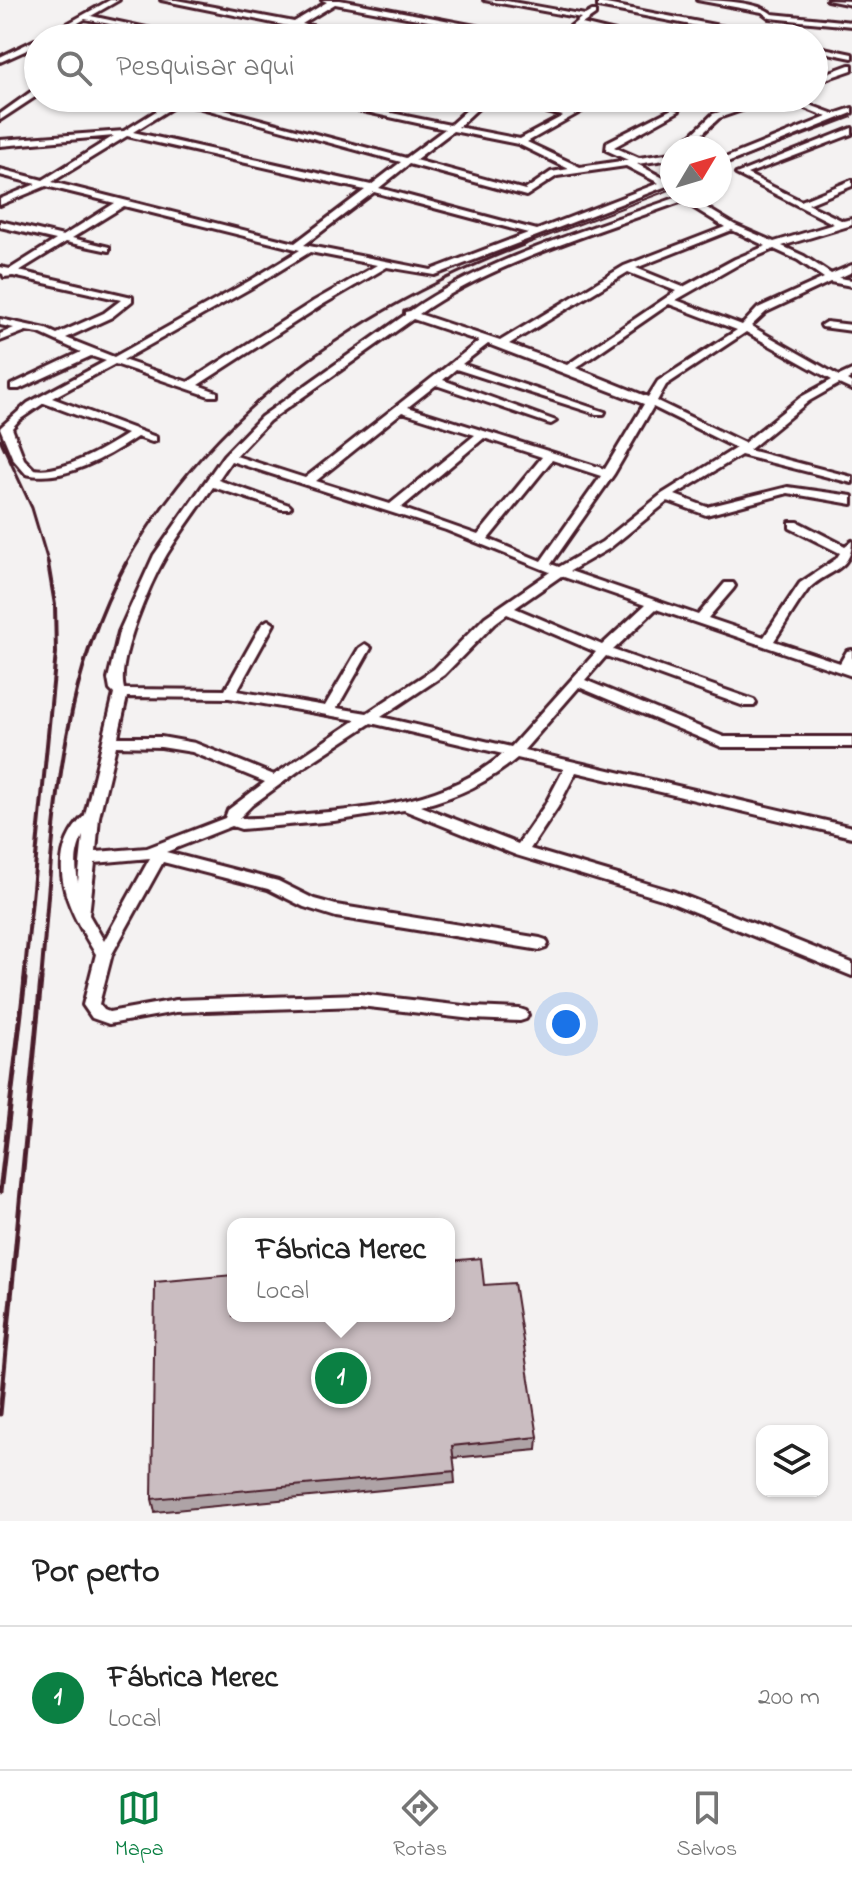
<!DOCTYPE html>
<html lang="pt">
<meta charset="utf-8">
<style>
body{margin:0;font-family:"Indie Flower",sans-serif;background:#f6f6f6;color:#222}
.controls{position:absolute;right:24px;bottom:24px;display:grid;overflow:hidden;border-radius:16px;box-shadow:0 2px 6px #0004}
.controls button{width:72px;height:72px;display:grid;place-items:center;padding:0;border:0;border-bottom:2px solid #e0e0e0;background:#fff;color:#222;font:40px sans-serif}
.compass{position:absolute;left:660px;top:136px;width:72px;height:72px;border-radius:50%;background:#fff;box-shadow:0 2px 6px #0004;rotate:52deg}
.you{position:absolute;left:566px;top:1024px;width:28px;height:28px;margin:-20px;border:6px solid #fff;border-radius:50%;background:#1a73e8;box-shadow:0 0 0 12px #1a73e833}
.badge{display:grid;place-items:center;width:52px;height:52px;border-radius:50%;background:#0b8043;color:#fff;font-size:26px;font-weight:700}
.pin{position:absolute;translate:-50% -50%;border:4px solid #fff;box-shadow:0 2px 8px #0006}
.popup{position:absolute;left:227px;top:1218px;width:228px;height:104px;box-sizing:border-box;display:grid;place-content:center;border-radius:16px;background:#fff;filter:drop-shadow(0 2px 6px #0005);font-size:26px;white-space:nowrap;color:#767676}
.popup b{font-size:30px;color:#222}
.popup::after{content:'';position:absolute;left:50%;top:100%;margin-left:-16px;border:16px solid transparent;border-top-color:#fff}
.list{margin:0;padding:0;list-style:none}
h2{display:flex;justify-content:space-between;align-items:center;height:104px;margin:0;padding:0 32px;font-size:34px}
h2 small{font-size:26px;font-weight:400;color:#767676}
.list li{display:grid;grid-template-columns:52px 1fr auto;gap:24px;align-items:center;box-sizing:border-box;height:144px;padding:0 32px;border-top:2px solid #e0e0e0}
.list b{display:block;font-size:30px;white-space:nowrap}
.list p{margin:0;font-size:26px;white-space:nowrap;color:#767676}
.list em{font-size:26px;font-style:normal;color:#767676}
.icon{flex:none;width:44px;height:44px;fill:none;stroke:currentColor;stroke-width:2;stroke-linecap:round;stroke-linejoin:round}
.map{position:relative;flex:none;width:852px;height:1521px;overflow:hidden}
.search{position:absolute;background:#fff;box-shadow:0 2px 6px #0004;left:24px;right:24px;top:24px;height:88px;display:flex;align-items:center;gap:20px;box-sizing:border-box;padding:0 28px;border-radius:44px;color:#767676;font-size:30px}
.sheet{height:248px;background:#fff}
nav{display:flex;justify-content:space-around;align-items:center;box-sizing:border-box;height:112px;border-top:2px solid #e0e0e0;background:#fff;font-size:22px;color:#767676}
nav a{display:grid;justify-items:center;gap:4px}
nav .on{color:#0b8043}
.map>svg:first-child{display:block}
</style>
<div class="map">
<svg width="852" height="1521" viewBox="0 0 852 1521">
<rect width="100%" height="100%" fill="#f4f2f2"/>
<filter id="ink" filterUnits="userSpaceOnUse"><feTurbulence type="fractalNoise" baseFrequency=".0125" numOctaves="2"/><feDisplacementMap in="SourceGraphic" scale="16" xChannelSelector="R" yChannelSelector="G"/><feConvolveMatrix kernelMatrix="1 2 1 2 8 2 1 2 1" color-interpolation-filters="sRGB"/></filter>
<g filter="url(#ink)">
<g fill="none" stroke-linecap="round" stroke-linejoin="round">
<defs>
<g id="minor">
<polygon points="110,0 119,0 91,16 193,38 178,38 85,19 52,38 42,38"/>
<polygon points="161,0 176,0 294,22 327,2 322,0 340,0 538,38 522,38 335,4 302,24 369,38 353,38 296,27 278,38 269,38 288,26"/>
<polygon points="484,0 501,0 585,15 592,11 595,11 595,15 582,24 640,38 626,38 578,28 565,38 556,38 581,18"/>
<path d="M697 0C716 0 760 2 772 14L852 22V26L770 18 762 12Z"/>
<polygon points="827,0 852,1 852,5"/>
<polygon points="601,3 771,36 775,38 759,38 598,7 598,3"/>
<polygon points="35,40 38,40 38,45 0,62 0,57"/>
<polygon points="814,46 852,54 852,58 814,50"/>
<polygon points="849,65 852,65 852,70 814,83 814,78"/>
<polygon points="35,89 38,89 38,95 0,120 0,114"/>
<path d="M147 98 178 99 198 103 406 158 445 129 302 98H318L450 125 480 98H489L458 127 520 139 563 116 490 98H505L569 112 595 98H605L527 142 580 167 628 160 606 150 607 142 672 109 679 111 614 147 639 158 672 153V159L637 164 667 180 672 178V184L435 275 387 267 322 305 198 385 217 392V396H209L115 364 52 398 156 437V441L152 442 137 437C107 457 63 483 26 474L13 459 0 428 2 426 28 403 106 361 91 356 19 389H11V385L81 352 39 333 26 331 0 341V334L14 328 0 325V319L46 329 57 334 104 313 121 300 13 276 4 277 3 274 0 273V267L10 269 56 240 0 227V221L63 236 115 203 46 186 0 205V199L36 184 0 175V169L43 180 114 136 0 146V140L124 131 169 103ZM178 104 198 107 401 162 371 185 133 132ZM453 131 518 144 569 169 551 172 525 190 415 160ZM127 136 365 190 295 243 52 182ZM409 164 526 196 557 176 626 166 659 183 537 230 379 188ZM374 192 528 233 431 270 304 245ZM124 206 300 250 251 280 114 357 66 338 112 317 132 301V297L19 271 66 242 109 251V247L72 238ZM310 252 377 265 314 301 188 382 123 360 258 284ZM44 403 127 434C104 449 61 474 34 469L24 459 12 428 19 420Z"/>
<polygon points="764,98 776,98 719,118 687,148 678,148 713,114"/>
<polygon points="780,98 791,98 834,114 852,108 852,113 720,166 720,160 827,117"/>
<path d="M852 128V134L747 174 801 201 852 180V186L808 204 843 221 852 219V225L782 246 804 256 831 274 852 265V272L839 278 852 280V286L830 282 766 312 751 326 839 376 852 370V377L847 380 852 383V390L839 384 809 401 749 450 852 477V483L741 455 675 495 707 507 788 487 852 496V504L788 493 706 515 668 501 610 548 570 571 698 615 725 583H733L735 586 733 589 708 618 764 637 800 583 836 559 840 553 790 528V522H798L845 546 852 541C852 573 823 571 807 591 795 607 785 625 774 641L840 663 847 651 852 650V676L656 609 613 650 754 700 756 703 754 706H744L606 656 585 680 724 737H852V747H722L579 687 524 750 852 827V837L576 772 558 807 530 849 675 892 852 963V976L665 900 516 855 404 810 334 821 241 829 232 826 166 852 278 881 314 899 336 905 540 938 546 940 548 944 546 948 540 950 336 917 304 907 268 889 163 862 112 954 99 1004 104 1010 109 1012 176 1000 360 994 472 1007 520 1009 526 1011 528 1015 526 1019 520 1021 472 1019 360 1006 176 1012 109 1024 92 1018 83 1005 96 954C68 910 41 858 85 815L114 694 110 690 108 679 119 632 154 555 224 455 261 417 405 315V312L410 311C484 259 595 227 681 196H687L735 225 774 242 834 224 736 174ZM683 201 725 227 624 266 500 341 419 314C491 263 599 232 683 201ZM732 230 766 246 735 259 683 287 636 268ZM774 249 798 260 824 278 758 308 742 325 676 300 741 263ZM628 272 676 291 567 365 509 344ZM669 304 737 330 658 381 648 397 576 368ZM413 319 479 341 305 478 236 456 269 421ZM746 332 832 380 801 397 744 443 657 401 666 385ZM488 344 644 404 605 469 408 407 436 385 547 423 551 424 556 421 443 380 456 369 596 414H604L605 412 462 364ZM653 407 736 448 662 494 602 542 559 567 551 564 614 474ZM402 412 475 435 390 504 316 481ZM484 438 542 457 478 535 401 508ZM552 460 601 476 541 561 488 539ZM231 461 446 530 550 572 485 617 434 669 367 713 337 708 371 648 365 644 359 648 325 706 237 691 274 624 268 620 262 624 225 690 124 689C116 660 151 581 167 554 181 531 198 509 213 487L281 509H289L291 507 289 505 218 480ZM561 576 645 605 602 645 515 608ZM507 614 596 652 511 747 381 717 444 675 495 623ZM127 697 229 698 356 720 274 775 195 743 161 737H118ZM371 723 503 754C448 801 375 808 307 814 285 816 261 819 239 818L252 805 304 767ZM116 746 161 747 192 752 265 782 228 810 225 818 147 848 96 852 99 817ZM517 758 564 769 545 805 518 844 421 806C457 797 489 782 517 758ZM83 836 78 882C75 865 75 852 83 836ZM150 858 104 941 89 915 95 863Z"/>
<polygon points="826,322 852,325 852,331 822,327 821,325"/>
</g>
</defs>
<use href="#minor" stroke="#4a1f2b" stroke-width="6"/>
<use href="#minor" fill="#fff" fill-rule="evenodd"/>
<g stroke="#4a1f2b" stroke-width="2">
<polyline points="720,167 852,117"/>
<polyline points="521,246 672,189"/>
</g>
<g stroke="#4a1f2b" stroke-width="3">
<polyline points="0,439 32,508 49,565"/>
<path d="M125 565C213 407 360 308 526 244"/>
</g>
<g stroke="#4a1f2b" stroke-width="4">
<polyline points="24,981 56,653 55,605 48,563"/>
<path d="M41 981C54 839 55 691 126 563"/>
</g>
<g stroke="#4a1f2b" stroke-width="5">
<polyline points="0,1192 25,979"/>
<polyline points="0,1414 41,979"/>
</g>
</g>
<polygon fill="#aea3a6" stroke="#4a1f2b" stroke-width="2" points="484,1285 538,1437 537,1450 453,1458 455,1483 155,1512 152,1499 233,1316"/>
<polygon fill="#cabdc1" stroke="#4a1f2b" stroke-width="2" points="481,1258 484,1285 514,1283 538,1437 452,1446 455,1471 152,1499 155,1282 233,1275 233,1316 449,1316 449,1261"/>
</g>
</svg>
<div class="controls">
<button><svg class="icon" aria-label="layers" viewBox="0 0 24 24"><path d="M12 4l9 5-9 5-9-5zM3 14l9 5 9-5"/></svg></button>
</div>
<svg class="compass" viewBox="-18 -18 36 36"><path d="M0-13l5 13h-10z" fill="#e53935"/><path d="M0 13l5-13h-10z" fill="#767676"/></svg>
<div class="you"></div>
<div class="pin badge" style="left:341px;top:1378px">1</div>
<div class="popup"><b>Fábrica Merec</b>Local</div>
<div class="search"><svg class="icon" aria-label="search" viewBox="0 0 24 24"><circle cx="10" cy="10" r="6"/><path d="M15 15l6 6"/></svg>Pesquisar aqui</div>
</div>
<section class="sheet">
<h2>Por perto<small></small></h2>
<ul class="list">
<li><span class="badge">1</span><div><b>Fábrica Merec</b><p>Local</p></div><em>200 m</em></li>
</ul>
</section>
<nav>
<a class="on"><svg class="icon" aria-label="map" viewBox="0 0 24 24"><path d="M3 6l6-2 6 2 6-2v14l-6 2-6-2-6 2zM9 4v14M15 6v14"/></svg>Mapa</a>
<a><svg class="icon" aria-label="directions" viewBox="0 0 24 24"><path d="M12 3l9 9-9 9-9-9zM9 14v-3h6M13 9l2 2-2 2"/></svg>Rotas</a>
<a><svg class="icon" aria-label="saved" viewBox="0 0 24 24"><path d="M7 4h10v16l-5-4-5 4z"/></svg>Salvos</a>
</nav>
